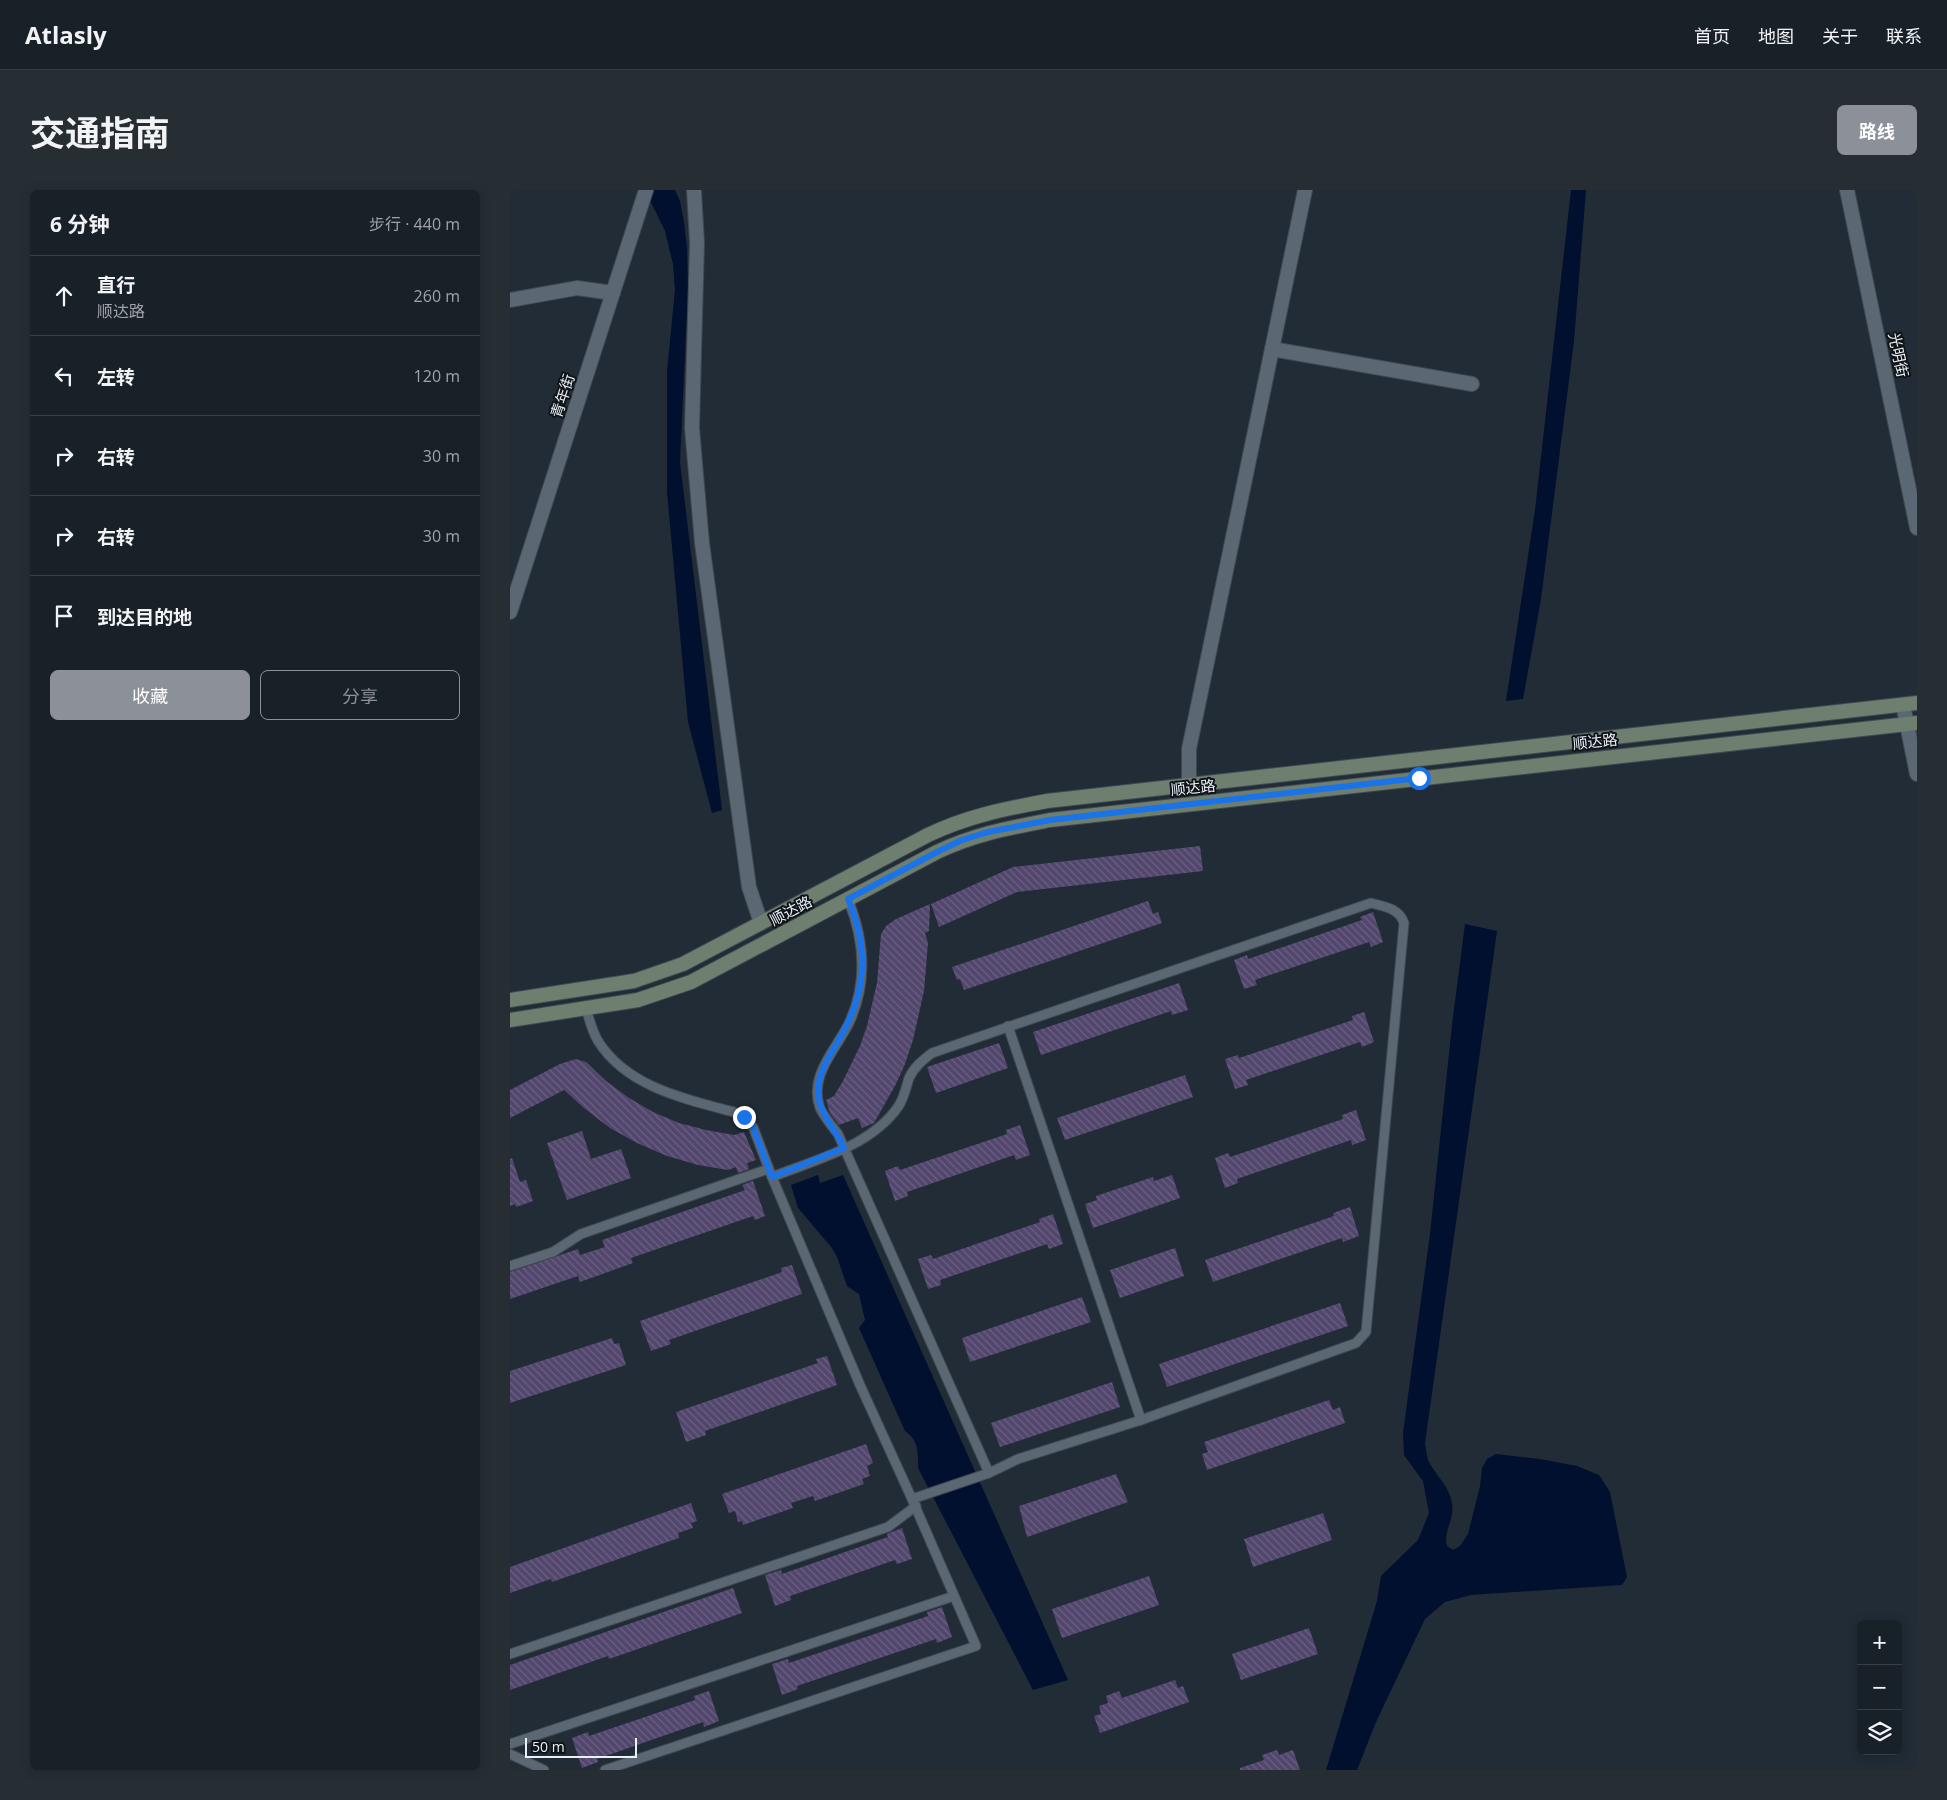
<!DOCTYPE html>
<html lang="zh">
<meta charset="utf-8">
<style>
body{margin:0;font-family:"Open Sans","Noto Sans SC",sans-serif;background:#262e34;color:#f1f3f6}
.controls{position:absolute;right:15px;bottom:15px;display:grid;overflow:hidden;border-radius:8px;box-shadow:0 2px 12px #0003}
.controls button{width:45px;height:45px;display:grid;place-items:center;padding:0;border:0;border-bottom:1px solid #373e45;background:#192128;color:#f1f3f6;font:25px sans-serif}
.scale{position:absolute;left:15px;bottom:12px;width:112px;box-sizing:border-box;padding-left:5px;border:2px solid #eaf0f8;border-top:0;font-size:14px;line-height:18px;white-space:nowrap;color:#eaf0f8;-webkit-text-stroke:4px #0f1418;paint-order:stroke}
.stop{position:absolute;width:15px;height:15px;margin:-11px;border:4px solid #1a73e8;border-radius:50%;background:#fff}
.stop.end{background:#1a73e8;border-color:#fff;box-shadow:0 1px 5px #0008}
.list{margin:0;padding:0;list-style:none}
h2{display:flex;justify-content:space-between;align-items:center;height:65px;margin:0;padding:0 20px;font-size:21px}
h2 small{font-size:16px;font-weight:400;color:#9fa3a8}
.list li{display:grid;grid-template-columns:32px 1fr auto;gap:15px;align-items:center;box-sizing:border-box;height:80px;padding:0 20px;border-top:1px solid #373e45}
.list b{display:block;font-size:19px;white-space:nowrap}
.list p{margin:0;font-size:16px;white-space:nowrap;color:#9fa3a8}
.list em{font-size:16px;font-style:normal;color:#9fa3a8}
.actions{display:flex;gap:10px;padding:15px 20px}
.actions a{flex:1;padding:11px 0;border:1px solid #8c9099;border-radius:8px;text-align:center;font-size:18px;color:#8c9099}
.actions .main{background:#8c9099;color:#fff}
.icon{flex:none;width:28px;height:28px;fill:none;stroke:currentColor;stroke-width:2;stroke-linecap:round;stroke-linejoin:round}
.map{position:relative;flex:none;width:1407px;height:1580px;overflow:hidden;border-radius:8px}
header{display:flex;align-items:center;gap:30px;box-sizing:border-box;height:70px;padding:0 25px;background:#192128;border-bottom:1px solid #373e45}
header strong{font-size:24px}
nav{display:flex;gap:28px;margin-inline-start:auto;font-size:18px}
.intro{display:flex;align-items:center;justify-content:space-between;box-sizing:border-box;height:120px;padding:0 30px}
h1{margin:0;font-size:35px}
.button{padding:12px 22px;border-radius:8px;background:#8c9099;color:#fff;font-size:18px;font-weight:700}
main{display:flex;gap:30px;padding:0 30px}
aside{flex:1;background:#192128;border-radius:8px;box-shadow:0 2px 12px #0003}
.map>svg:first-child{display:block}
</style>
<header>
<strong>Atlasly</strong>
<nav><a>首页</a><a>地图</a><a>关于</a><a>联系</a></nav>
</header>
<div class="intro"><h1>交通指南</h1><a class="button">路线</a></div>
<main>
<aside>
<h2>6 分钟<small>步行 · 440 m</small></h2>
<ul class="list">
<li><svg class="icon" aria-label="ahead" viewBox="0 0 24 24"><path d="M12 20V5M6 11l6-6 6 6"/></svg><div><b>直行</b><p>顺达路</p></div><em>260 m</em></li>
<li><svg class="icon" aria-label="left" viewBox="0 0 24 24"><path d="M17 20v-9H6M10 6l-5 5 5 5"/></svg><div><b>左转</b></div><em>120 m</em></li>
<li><svg class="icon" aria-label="right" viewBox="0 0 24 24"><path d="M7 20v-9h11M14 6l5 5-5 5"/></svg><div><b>右转</b></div><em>30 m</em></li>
<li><svg class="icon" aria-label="right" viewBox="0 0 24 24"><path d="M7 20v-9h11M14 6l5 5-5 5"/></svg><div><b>右转</b></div><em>30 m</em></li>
<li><svg class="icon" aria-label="arrive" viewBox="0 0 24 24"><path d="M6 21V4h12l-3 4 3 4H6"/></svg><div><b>到达目的地</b></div></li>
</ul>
<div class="actions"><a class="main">收藏</a><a>分享</a></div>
</aside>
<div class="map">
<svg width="1407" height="1580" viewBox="0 0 1407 1580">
<defs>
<pattern id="building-back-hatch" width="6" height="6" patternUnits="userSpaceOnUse" patternTransform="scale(1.25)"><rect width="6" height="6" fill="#52466d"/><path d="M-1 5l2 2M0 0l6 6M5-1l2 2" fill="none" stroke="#6b6183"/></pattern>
</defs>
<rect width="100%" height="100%" fill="#212c36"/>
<g fill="#01102e">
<polygon points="135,0 165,0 170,11 174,32 177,58 178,99 170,272 212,620 202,623 178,532 157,302 157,181 165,100 163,74 155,41"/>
<polygon points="1061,0 1076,0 1064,151 1031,409 1013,509 996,511 1025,320"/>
<path d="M955 734 987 741 915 1253C916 1259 917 1267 919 1272 927 1287 940 1297 942 1314 945 1329 933 1341 937 1356L943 1360 950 1356 958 1344 970 1296 972 1278 977 1269 986 1264 1030 1269 1067 1276 1089 1285 1100 1302 1117 1387 1112 1395 961 1405 935 1412 915 1429 866 1532 847 1580H816L867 1411 871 1386 908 1350 919 1323 913 1291 894 1265 893 1243 920 1044 942 835Z"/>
<path d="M308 985 310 993 333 985 558 1490 523 1500 408 1278C408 1262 409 1251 395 1241L349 1138 355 1130 349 1104 337 1096 327 1067 322 1058 288 1018 281 995Z"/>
</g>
<g fill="url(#building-back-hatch)">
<polygon points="690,656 693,681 507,702 429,737 421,714 503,677"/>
<polygon points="638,711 643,724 648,722 652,733 454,800 450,789 447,790 442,777"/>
<polygon points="420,714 419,741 415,743 418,753 414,801 403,850 395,874 386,894 364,933 352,938 348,928 329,935 320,923 316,910 324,906 333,891 350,856 357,836 367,793 371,744 376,736 386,729"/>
<polygon points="863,722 873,752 861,757 859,752 745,790 747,795 734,799 724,770 737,765 738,769 852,730 850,727"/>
<polygon points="669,793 678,820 662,825 661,821 531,865 523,842"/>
<polygon points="854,822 864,852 852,857 850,852 736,890 738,895 725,899 715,869 728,865 729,868 843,830 842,826"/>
<polygon points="489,853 498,878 426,903 417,877"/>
<polygon points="66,869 76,872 96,891 119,908 143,922 169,933 196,940 224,945 234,942 246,970 237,973 239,979 228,983 226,977 218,980 188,975 157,966 127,953 100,938 74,918 54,900 0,928 0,900 50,874"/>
<polygon points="675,885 683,907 555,950 547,928"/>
<polygon points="846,920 856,950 842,955 841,950 727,989 728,993 715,998 705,968 718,963 720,967 833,929 832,925"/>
<polygon points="510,935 520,965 506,970 504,965 397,1002 398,1006 385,1011 375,981 388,976 390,980 497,944 496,940"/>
<polygon points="72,941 81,969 111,959 121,988 57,1010 37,953"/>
<polygon points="2,968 10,992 16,990 23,1011 6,1017 5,1014 0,1016 0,969"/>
<polygon points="662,985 670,1008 583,1038 575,1014 587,1010 586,1006 643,987 644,991"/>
<polygon points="243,991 255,1026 245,1030 243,1026 121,1068 123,1073 70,1092 68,1086 0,1109 0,1082 68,1059 70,1065 95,1057 92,1050 235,1000 232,995"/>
<polygon points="840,1017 849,1046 833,1052 832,1048 703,1092 695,1070 824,1026 823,1023"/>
<polygon points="543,1024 553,1054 539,1059 537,1054 430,1090 431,1095 418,1099 408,1069 421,1065 423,1069 530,1032 529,1029"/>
<polygon points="665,1058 674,1086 610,1108 600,1080"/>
<polygon points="282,1075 292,1104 159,1150 161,1154 141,1161 130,1131 272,1082 271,1078"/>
<polygon points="572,1107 581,1132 460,1172 452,1148"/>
<polygon points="830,1113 838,1136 657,1197 649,1174"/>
<polygon points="102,1148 104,1154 109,1153 116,1175 0,1213 0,1181"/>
<polygon points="317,1166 327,1195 195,1241 196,1245 176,1252 166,1222 308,1173 306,1169"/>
<polygon points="602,1192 610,1217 490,1257 481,1233"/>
<polygon points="819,1210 823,1220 830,1217 835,1233 697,1280 692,1264 698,1262 694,1252"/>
<polygon points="356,1254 363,1273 357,1276 360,1286 352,1289 354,1294 305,1311 303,1306 281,1313 283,1318 233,1335 232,1331 228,1332 225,1321 219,1323 212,1304"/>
<polygon points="606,1284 618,1312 517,1347 509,1316"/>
<polygon points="181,1313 187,1331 181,1333 183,1338 168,1343 169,1348 42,1392 41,1389 0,1403 0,1377"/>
<polygon points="813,1323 822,1350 743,1377 734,1349"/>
<polygon points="392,1338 402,1369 387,1374 385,1370 280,1406 281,1410 265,1416 255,1385 271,1380 272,1384 378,1347 377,1344"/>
<polygon points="639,1386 649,1415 552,1448 542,1419"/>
<polygon points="223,1398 232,1423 99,1469 98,1466 0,1500 0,1475"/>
<polygon points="432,1417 442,1447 427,1453 426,1449 287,1496 288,1499 272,1505 262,1474 278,1469 279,1473 418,1426 417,1422"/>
<polygon points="799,1438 808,1464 731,1490 722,1464"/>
<polygon points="665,1490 668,1498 673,1496 679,1512 590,1543 584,1526 591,1524 589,1516 598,1513 596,1506 609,1501 612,1508"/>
<polygon points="199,1501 209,1531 194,1537 193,1532 87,1569 88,1572 72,1578 62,1548 78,1542 79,1546 185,1510 184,1506"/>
<polygon points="767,1560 769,1565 783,1560 790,1580 730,1580 730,1578 754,1570 752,1565"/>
</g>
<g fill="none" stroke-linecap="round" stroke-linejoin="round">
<defs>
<g id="service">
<path d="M338 709C354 749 358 791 340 831 327 859 298 885 310 918 314 927 322 936 328 944L479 1283 402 1309"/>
<path d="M76 818C79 829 82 841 88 851 117 897 175 909 224 922L233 927 243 937 262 987 350 1195 402 1309 466 1456 95 1580"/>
<path d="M262 987C304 970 360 957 388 917 394 908 396 898 399 888 404 877 413 870 422 863L861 713C875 717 889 718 894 733L856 1142 846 1153 631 1230"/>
<polyline points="0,1076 43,1062 71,1044 258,979"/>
<polyline points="479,1283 508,1269 631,1230 498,836"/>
<polyline points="0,1464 378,1337 406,1316"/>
<polyline points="0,1554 444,1406"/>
<polyline points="0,1564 34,1580"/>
</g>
<g id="minor">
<polyline points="184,0 187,53 182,238 192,353 239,697 251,733"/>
<polyline points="0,110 67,98 103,103"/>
<polyline points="762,159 962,194"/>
<polyline points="679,595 679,559 795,0"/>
</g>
<g id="tertiary">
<polyline points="1337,0 1407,338"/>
<polyline points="0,422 136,0"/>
<polyline points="1393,515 1407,584"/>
</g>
<g id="secondary">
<path d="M0 810 124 791 173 774 418 645C458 626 494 619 537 611L1407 513"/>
<path d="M0 830 128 810 181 792 427 662C465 644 499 638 540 630L1407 533"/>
</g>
</defs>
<use href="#service" stroke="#404952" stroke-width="11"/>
<use href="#minor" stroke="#404952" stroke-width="16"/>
<use href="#tertiary" stroke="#404952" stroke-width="16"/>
<use href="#secondary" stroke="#404952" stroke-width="16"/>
<use href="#service" stroke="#5b6773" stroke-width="9"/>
<use href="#minor" stroke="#5b6773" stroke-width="14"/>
<use href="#tertiary" stroke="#5b6773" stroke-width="14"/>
<use href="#secondary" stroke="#6e7e6f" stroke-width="14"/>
</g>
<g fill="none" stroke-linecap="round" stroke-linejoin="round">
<path stroke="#1a73e8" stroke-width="6" d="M234 927 243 937 262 987 334 958C326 940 310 925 308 904 307 883 320 865 330 848 357 801 359 759 338 709L427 662 452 650 478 642 540 630 909 588"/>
</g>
<g text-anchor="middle" stroke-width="4" stroke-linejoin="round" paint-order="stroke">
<g font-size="15" fill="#eaf0f8" stroke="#0f1418">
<text transform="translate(1388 165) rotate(78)" y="5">光明街</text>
<text transform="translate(53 206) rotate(-72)" y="5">青年街</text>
<text transform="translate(1085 552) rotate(-6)" y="5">顺达路</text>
<text transform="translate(683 598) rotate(-6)" y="5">顺达路</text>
<text transform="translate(281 721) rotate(-28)" y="5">顺达路</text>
</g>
</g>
</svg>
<div class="controls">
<button>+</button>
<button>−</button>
<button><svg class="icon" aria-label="layers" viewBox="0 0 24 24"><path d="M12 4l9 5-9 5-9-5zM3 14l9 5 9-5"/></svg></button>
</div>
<div class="scale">50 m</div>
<div class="stop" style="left:909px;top:588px"></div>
<div class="stop end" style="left:234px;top:927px"></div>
</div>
</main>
